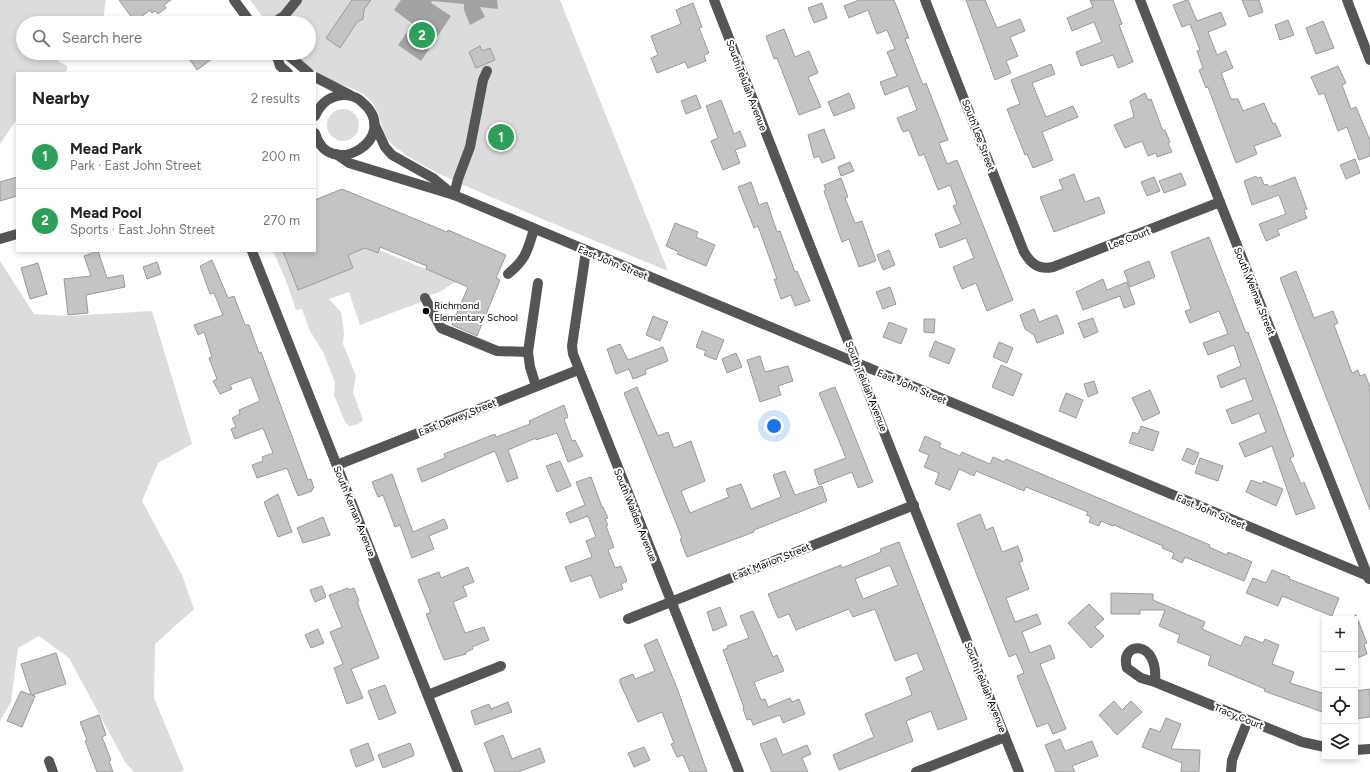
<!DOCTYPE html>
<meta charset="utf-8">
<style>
body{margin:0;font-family:Figtree,sans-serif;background:#f6f6f6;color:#222}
.controls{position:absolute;right:12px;bottom:12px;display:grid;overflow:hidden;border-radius:0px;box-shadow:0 2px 6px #0003}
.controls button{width:36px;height:36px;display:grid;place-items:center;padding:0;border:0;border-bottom:1px solid #e0e0e0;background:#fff;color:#222;font:20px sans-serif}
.you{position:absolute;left:774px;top:426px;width:14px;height:14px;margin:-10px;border:3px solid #fff;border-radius:50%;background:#1a73e8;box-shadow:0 0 0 6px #1a73e833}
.badge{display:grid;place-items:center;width:26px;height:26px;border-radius:50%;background:#7c3aed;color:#fff;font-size:13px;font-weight:700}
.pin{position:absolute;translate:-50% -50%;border:2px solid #fff;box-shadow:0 1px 4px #0006}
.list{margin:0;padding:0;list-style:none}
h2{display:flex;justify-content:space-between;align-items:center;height:52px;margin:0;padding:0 16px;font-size:17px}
h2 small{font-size:13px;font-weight:400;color:#767676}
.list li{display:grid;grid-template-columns:26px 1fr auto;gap:12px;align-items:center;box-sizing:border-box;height:64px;padding:0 16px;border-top:1px solid #e0e0e0}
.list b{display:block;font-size:15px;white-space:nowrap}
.list p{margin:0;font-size:13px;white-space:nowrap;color:#767676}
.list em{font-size:13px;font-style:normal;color:#767676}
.icon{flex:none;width:22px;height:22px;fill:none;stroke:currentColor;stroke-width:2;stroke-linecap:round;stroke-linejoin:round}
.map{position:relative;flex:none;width:1370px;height:772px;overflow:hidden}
.search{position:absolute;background:#fff;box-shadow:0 2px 6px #0003;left:16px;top:16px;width:300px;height:44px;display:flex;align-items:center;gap:10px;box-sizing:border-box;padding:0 14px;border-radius:22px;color:#767676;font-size:15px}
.panel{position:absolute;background:#fff;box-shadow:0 2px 6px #0003;left:16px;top:72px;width:300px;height:180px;border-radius:0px}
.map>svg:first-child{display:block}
</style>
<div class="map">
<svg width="1370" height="772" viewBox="0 0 1370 772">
<rect width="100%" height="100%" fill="#fff"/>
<g fill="#dcdcdc">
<polygon points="0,0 106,0 103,19 98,23 91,23 88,20 86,23 23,23 23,53 64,53 58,61 67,66 67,71 63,73 17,73 17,119 0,144"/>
<path d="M250 0H560L668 271C608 246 548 222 489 196 457 182 422 168 395 147 379 135 383 111 368 98 357 88 342 86 329 79 315 72 304 63 293 53H309V23H267Z"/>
<circle cx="343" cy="125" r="16"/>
<path d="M365 248 377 253 379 250 457 282C451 284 449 286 443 290 435 295 430 293 421 302L360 325 349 292 329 299 341 312 344 333 343 344 356 376 353 392 363 420 358 424 349 426 345 422 334 395 335 382 323 352 310 331 302 309 296 310 285 278 273 251 283 252 298 290 353 268 348 255 359 251V249Z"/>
<polygon points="0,261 34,314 68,316 152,311 192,444 158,463 142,501 182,575 194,609 155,644 154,698 184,770 181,772 134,772 125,762 69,658 39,636 18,648 11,702 0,721"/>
</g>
<polygon fill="#a3a3a3" points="401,0 497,0 498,9 480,7 485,17 470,25 464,10 464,4 432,1 431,3 451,16 421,61 398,45 413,24 394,10"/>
<g fill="#c4c4c4" stroke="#999" fill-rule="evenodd">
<polygon points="119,0 171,0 164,5 166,8 158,14 155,11 152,13 150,10 135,22"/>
<polygon points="352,0 371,0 364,9 363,19 357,22 340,48 326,38"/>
<polygon points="859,0 894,0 909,38 905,39 923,85 926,83 948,140 939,143 947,164 957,160 1013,300 987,311 976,283 962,289 953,267 974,258 966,238 940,248 935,234 961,224 953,206 957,204 950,185 938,190 924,154 919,156 909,130 903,132 897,118 917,110 908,86 885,95 880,82 897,76 887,52 895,49 887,30 877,34 868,10 849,18 844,6"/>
<polygon points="966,0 985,0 997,28 1020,19 1025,31 1010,37 1018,56 1006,61 1011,73 995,80"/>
<polygon points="1090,0 1113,0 1122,24 1119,25 1133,62 1118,68 1113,55 1081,66 1076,52 1102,42 1094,22 1072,31 1067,18 1093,7"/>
<polygon points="1187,0 1188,0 1197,21 1221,12 1226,25 1208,32 1217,55 1226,51 1233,68 1221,73 1231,99 1238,99 1243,111 1264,103 1273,124 1275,123 1281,136 1254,146 1257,154 1236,163 1208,87 1206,88 1199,70 1203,68 1197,51 1200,50 1190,24 1182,27 1173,5"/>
<polygon points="1242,0 1259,0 1263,12 1249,17"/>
<polygon points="693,3 702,27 699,28 709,53 704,55 706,61 688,68 685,62 657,73 651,58 658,55 651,36 681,24 676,10"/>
<polygon points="822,3 827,18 814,23 808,8"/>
<polygon points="1288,20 1294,35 1280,40 1275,25"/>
<polygon points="1323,21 1334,48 1316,54 1306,28"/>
<polygon points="784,29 795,57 809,51 818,73 808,77 821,107 799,115 777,58 774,59 766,36"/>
<polygon points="480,46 482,51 490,48 495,60 476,68 469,52"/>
<polygon points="185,53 220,53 197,70"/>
<polygon points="1051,64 1055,74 1032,83 1046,117 1073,106 1078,117 1042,132 1053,160 1033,168 1027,154 1025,155 1007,109 1020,104 1011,80"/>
<polygon points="1338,66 1346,83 1342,85 1351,109 1356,107 1370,140 1370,156 1359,160 1347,127 1338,131 1324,93 1319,95 1311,77"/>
<polygon points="849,93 855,108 834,116 828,102"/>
<polygon points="1145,93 1148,100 1151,99 1163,131 1165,130 1170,142 1168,143 1172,152 1157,157 1156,153 1148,156 1142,141 1125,148 1114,125 1134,117 1130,101"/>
<polygon points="696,95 701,108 686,114 681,101"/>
<polygon points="721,100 734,134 740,131 746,146 735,150 740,163 723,170 711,141 718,138 706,106"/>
<polygon points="824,129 835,158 822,163 819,156 814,158 808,135"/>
<polygon points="1355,159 1360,173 1346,179 1340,165"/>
<polygon points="850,162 854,171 841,176 838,167"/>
<polygon points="1181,173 1186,185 1164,193 1159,181"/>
<polygon points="1074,174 1085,202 1099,197 1105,213 1054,232 1040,197 1063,189 1059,180"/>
<polygon points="1256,176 1257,178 1261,177 1264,185 1267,184 1269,187 1295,177 1307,209 1304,210 1307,218 1277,230 1280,235 1266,241 1259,224 1286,214 1279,195 1252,205 1244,181"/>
<polygon points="17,177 17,196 0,201 0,182"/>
<polygon points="1154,177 1160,191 1147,196 1141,182"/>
<polygon points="841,178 848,197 845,198 855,223 862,221 876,261 859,267 849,239 842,242 824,191 826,190 824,185"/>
<polygon points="751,182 759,205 767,202 777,232 780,231 795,272 797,271 810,301 795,306 791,295 781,299 774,279 777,279 758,226 754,228 738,187"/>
<polygon points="342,189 447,232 448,230 506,255 496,278 500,280 477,336 452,325 468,287 426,269 427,266 380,247 378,253 365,248 348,255 353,268 298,290 283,251 315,251 315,200"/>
<polygon points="675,223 698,232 696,237 715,245 706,266 677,254 679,252 666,246"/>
<polygon points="1209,237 1246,333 1248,332 1294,456 1290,458 1301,484 1304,482 1315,508 1296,515 1272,446 1245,457 1239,443 1266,432 1259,413 1232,424 1226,410 1253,400 1245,378 1221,388 1217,376 1241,366 1234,345 1208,355 1203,343 1228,334 1219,311 1190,323 1185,311 1191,309 1171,252"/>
<polygon points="889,250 895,265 883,270 877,255"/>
<polygon points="98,251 107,278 123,275 125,287 86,295 88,313 68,315 64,279 91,276 84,256"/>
<polygon points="212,260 228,298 234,296 245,325 249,325 259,353 261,352 308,480 311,479 314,488 312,489 312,491 298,496 287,468 257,478 252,465 263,461 262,457 273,453 263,428 235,439 231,429 236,427 232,418 240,414 239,410 260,401 251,377 230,385 232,389 220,394 213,381 217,379 209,358 212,357 204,332 198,335 194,325 223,315 214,293 210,294 200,266"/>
<polygon points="1149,261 1155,277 1130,287 1124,271"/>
<polygon points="157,262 161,274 147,279 143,267"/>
<polygon points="38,263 47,294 30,299 21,268"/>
<polygon points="1296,271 1314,318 1333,311 1338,323 1334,325 1352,373 1358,370 1360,376 1365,374 1370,387 1370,510 1280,278"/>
<polygon points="1103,279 1107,290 1127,282 1135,304 1124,308 1120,296 1083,310 1076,292"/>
<polygon points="890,287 896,304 883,309 876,292"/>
<polygon points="1034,309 1039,322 1057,315 1064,333 1037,343 1034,335 1025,329 1020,315"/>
<polygon points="653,316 668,322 660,341 646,335"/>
<polygon points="1093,318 1098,332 1084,338 1078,323"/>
<polygon points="924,319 935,319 934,333 924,332"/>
<polygon points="889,322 907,329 901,344 883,337"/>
<polygon points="702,331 724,340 716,360 704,355 706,351 696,347"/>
<polygon points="935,341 955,349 949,364 929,356"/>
<polygon points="999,342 1013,348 1007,363 993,357"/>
<polygon points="620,344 628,360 663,347 668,361 645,370 646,374 633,379 629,369 616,374 607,349"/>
<polygon points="736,353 742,367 727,373 722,359"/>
<polygon points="760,356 765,372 788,366 793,381 778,386 781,395 760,402 747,360"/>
<polygon points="1001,365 1022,374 1013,396 992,387"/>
<polygon points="1094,381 1098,393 1088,397 1084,384"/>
<polygon points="637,387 658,436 668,432 674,448 691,441 705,481 681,491 690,513 729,497 726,489 741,484 751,509 781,497 773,475 785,471 795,495 822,486 827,501 754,530 754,532 687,557 680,539 682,538 624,393"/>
<polygon points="835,387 873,482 858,488 852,472 819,485 814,470 846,458 819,393"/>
<polygon points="1150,390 1160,413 1143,421 1132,398"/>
<polygon points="1066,393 1083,400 1076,418 1059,411"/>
<polygon points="564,405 568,417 564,419 572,441 575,440 583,456 568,462 557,433 536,440 536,438 508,450 518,478 507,482 495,451 422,482 417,469 445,458 444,454 495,434 496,437 530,424 529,421"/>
<polygon points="1141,426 1159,432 1153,451 1129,443 1133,432 1138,434"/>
<polygon points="925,436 941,443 939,447 960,456 962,452 990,464 993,457 1004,462 1006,459 1210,545 1209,547 1227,555 1228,552 1252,562 1244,581 1185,557 1182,563 1172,558 1174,553 1162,548 1163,546 1114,525 1113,526 1101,521 1099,526 1089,522 1091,517 1086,515 1088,512 1026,487 1024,491 976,471 974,476 959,469 950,490 935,484 939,473 924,467 929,455 919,451"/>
<polygon points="1187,448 1199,453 1194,465 1182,460"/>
<polygon points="1200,458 1223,466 1218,481 1195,473"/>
<polygon points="560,461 571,486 557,492 546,466"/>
<polygon points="392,474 413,532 444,519 448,528 429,536 434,549 412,558 400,525 395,527 383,495 378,497 372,482"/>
<polygon points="591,477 602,507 603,507 608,518 605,519 608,525 606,526 614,547 608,550 615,568 621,566 627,581 621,584 623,589 600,598 591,575 571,582 565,567 592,557 586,541 596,537 588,516 570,523 566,513 585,505 576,482"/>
<polygon points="1251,480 1262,484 1263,481 1283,489 1276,506 1246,492"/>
<polygon points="278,494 292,532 278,537 264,502"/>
<polygon points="980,514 986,530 993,527 1002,552 1018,546 1023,561 1019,562 1029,589 1006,598 1015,622 1037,614 1041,624 1022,632 1030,653 1050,645 1055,658 1040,664 1066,729 1053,734 1048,723 1037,727 1017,676 1024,673 1016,654 1009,657 957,524"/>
<polygon points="323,517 330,535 303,543 297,528"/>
<path d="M899 542 967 719 938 730 931 711 906 721 913 741 839 770 833 755 874 737 865 714 912 695 906 678 924 670 917 653 895 661 875 609 853 617 849 609 796 630 789 614 778 618 768 594 841 565 842 568 881 552 880 549ZM890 565 898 585 863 599 855 579Z"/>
<polygon points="468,567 474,582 463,586 467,596 453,602 465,633 484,627 489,640 472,647 473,649 466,652 466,654 444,660 426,614 430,613 430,610 418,580 439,572 441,578"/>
<polygon points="1272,570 1290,577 1289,579 1339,598 1332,616 1282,596 1278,606 1246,593 1253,578 1266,583"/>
<polygon points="322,586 326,597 315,602 310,590"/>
<polygon points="348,588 349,590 354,588 359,601 357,602 379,658 351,669 363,698 347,704 334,668 343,664 330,632 342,627 329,595"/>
<polygon points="1111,593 1153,594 1153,600 1205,622 1202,629 1241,646 1245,636 1263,643 1265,639 1279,645 1272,664 1294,672 1290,683 1325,694 1325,713 1264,691 1265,689 1208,665 1211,656 1177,642 1180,635 1159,626 1165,610 1140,610 1140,614 1111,614"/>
<polygon points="1089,604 1104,619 1095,627 1104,636 1091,648 1068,623"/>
<polygon points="720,607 727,625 713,631 707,612"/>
<polygon points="753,611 773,657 777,655 784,671 754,682 761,700 765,699 768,707 790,698 792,702 799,699 805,714 783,723 780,715 753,725 751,719 747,720 743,709 744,708 723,650 728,648 727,646 749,638 740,616"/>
<polygon points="1355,615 1356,615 1367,643 1364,644 1367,654 1355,659"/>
<polygon points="318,629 324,643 311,648 305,635"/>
<polygon points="657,639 677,688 707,772 690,772 683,755 677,757 671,744 674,743 662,712 638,722 620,683 620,679 633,674 635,679 655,671 644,645"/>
<polygon points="56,653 66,684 32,695 35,696 22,727 7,721 21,691 31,695 21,664"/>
<polygon points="385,685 396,713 379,720 368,691"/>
<polygon points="1370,689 1370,717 1355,719 1355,691"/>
<polygon points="1114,701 1122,710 1131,701 1142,712 1117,735 1099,715"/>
<polygon points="508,702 512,712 475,725 471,711 489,704 491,709"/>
<polygon points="99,715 106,735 102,737 111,760 109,761 113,772 97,772 85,741 87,740 80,722"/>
<polygon points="1166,718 1181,724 1171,749 1200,750 1199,772 1181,772 1182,763 1142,747 1150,728 1160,732"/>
<polygon points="503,735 512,759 540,748 545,762 518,772 495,772 484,743"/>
<polygon points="776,738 783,755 807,745 811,754 802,758 808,772 772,772 760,744"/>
<polygon points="1060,739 1065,751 1092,741 1098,756 1072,766 1075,772 1056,772 1045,745"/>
<polygon points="368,743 374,760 356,767 350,750"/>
<polygon points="410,743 414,753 413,756 383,768 378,755"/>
<polygon points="644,747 650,760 634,767 628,753"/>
</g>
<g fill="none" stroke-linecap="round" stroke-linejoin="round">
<g stroke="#555" stroke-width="10">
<polyline points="234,0 251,23"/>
<path d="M714 0C814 258 917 515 1019 772"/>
<path d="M925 0 1024 252C1031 264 1039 270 1053 267L1220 202"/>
<polyline points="1140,0 1369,579"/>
<polyline points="1347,0 1370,60"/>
<polyline points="273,23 284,16 297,0"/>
<polyline points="276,53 280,66 288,73"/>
<polyline points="277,53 289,56 309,73"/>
<polyline points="315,77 350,95"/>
<path d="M315 116C319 107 324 100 334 97 343 93 355 95 362 102 404 137 329 183 315 133"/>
<polyline points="374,123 385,147 392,155 433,178 450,192"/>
<polyline points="336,154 349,163 454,195 1370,577"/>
<polyline points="454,195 458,179 470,147 483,80 487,71"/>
<polyline points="0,239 17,234"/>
<polyline points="252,251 458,772"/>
<polyline points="586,251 572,346 573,354 739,772"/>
<path d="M508 274C526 259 527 252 534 229"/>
<polyline points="425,298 441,328 497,351 528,352"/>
<polyline points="536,386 530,367 528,352 538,283"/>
<polyline points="337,465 578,370"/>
<polyline points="628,619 914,505"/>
<path d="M1155 682C1159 638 1119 641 1127 668L1141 678 1155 682 1302 742 1325 747"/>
<polyline points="428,695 501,666"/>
<polyline points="1355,750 1370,749"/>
<polyline points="49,761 53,772"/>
<polyline points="916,772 1005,737"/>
<polyline points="1231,772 1232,760 1248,720"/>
</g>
</g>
<circle fill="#000" stroke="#fff" stroke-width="1.5" cx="426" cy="311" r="4"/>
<g text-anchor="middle" stroke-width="4" stroke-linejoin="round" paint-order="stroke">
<g font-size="10" fill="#000" stroke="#fff">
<text transform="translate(747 85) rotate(69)" y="4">South Telulah Avenue</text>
<text transform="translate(979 135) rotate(69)" y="4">South Lee Street</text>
<text transform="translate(1129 238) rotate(-21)" y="4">Lee Court</text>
<text transform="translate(613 262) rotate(22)" y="4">East John Street</text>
<text transform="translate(1255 291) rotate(68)" y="4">South Weimar Street</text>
<text transform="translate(867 386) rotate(68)" y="4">South Telulah Avenue</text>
<text transform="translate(912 386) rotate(23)" y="4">East John Street</text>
<text transform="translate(457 417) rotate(-22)" y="4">East Dewey Street</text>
<text transform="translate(355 511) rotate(68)" y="4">South Kernan Avenue</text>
<text transform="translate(1211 511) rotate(23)" y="4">East John Street</text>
<text transform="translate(636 515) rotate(68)" y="4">South Walden Avenue</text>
<text transform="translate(771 561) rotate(-22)" y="4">East Marion Street</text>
<text transform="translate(986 687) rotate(68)" y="4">South Telulah Avenue</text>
<text transform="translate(1239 716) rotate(22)" y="4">Tracy Court</text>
</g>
<g font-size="10" fill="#000" stroke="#fff" text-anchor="start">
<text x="434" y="309">Richmond<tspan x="434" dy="12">Elementary School</tspan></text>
</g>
</g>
</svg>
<div class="controls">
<button>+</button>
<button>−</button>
<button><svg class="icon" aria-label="locate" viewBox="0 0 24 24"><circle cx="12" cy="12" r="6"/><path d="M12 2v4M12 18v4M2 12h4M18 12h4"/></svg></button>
<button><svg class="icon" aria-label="layers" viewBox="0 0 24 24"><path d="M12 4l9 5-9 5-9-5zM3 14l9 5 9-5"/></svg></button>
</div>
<div class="you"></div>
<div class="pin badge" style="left:501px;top:137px;background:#2e9e5b">1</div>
<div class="pin badge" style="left:422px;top:35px;background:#2e9e5b">2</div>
<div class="search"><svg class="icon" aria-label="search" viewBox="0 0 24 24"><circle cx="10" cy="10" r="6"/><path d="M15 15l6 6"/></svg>Search here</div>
<section class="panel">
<h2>Nearby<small>2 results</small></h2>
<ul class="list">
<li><span class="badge" style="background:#2e9e5b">1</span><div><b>Mead Park</b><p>Park · East John Street</p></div><em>200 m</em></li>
<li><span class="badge" style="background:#2e9e5b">2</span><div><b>Mead Pool</b><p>Sports · East John Street</p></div><em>270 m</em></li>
</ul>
</section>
</div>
